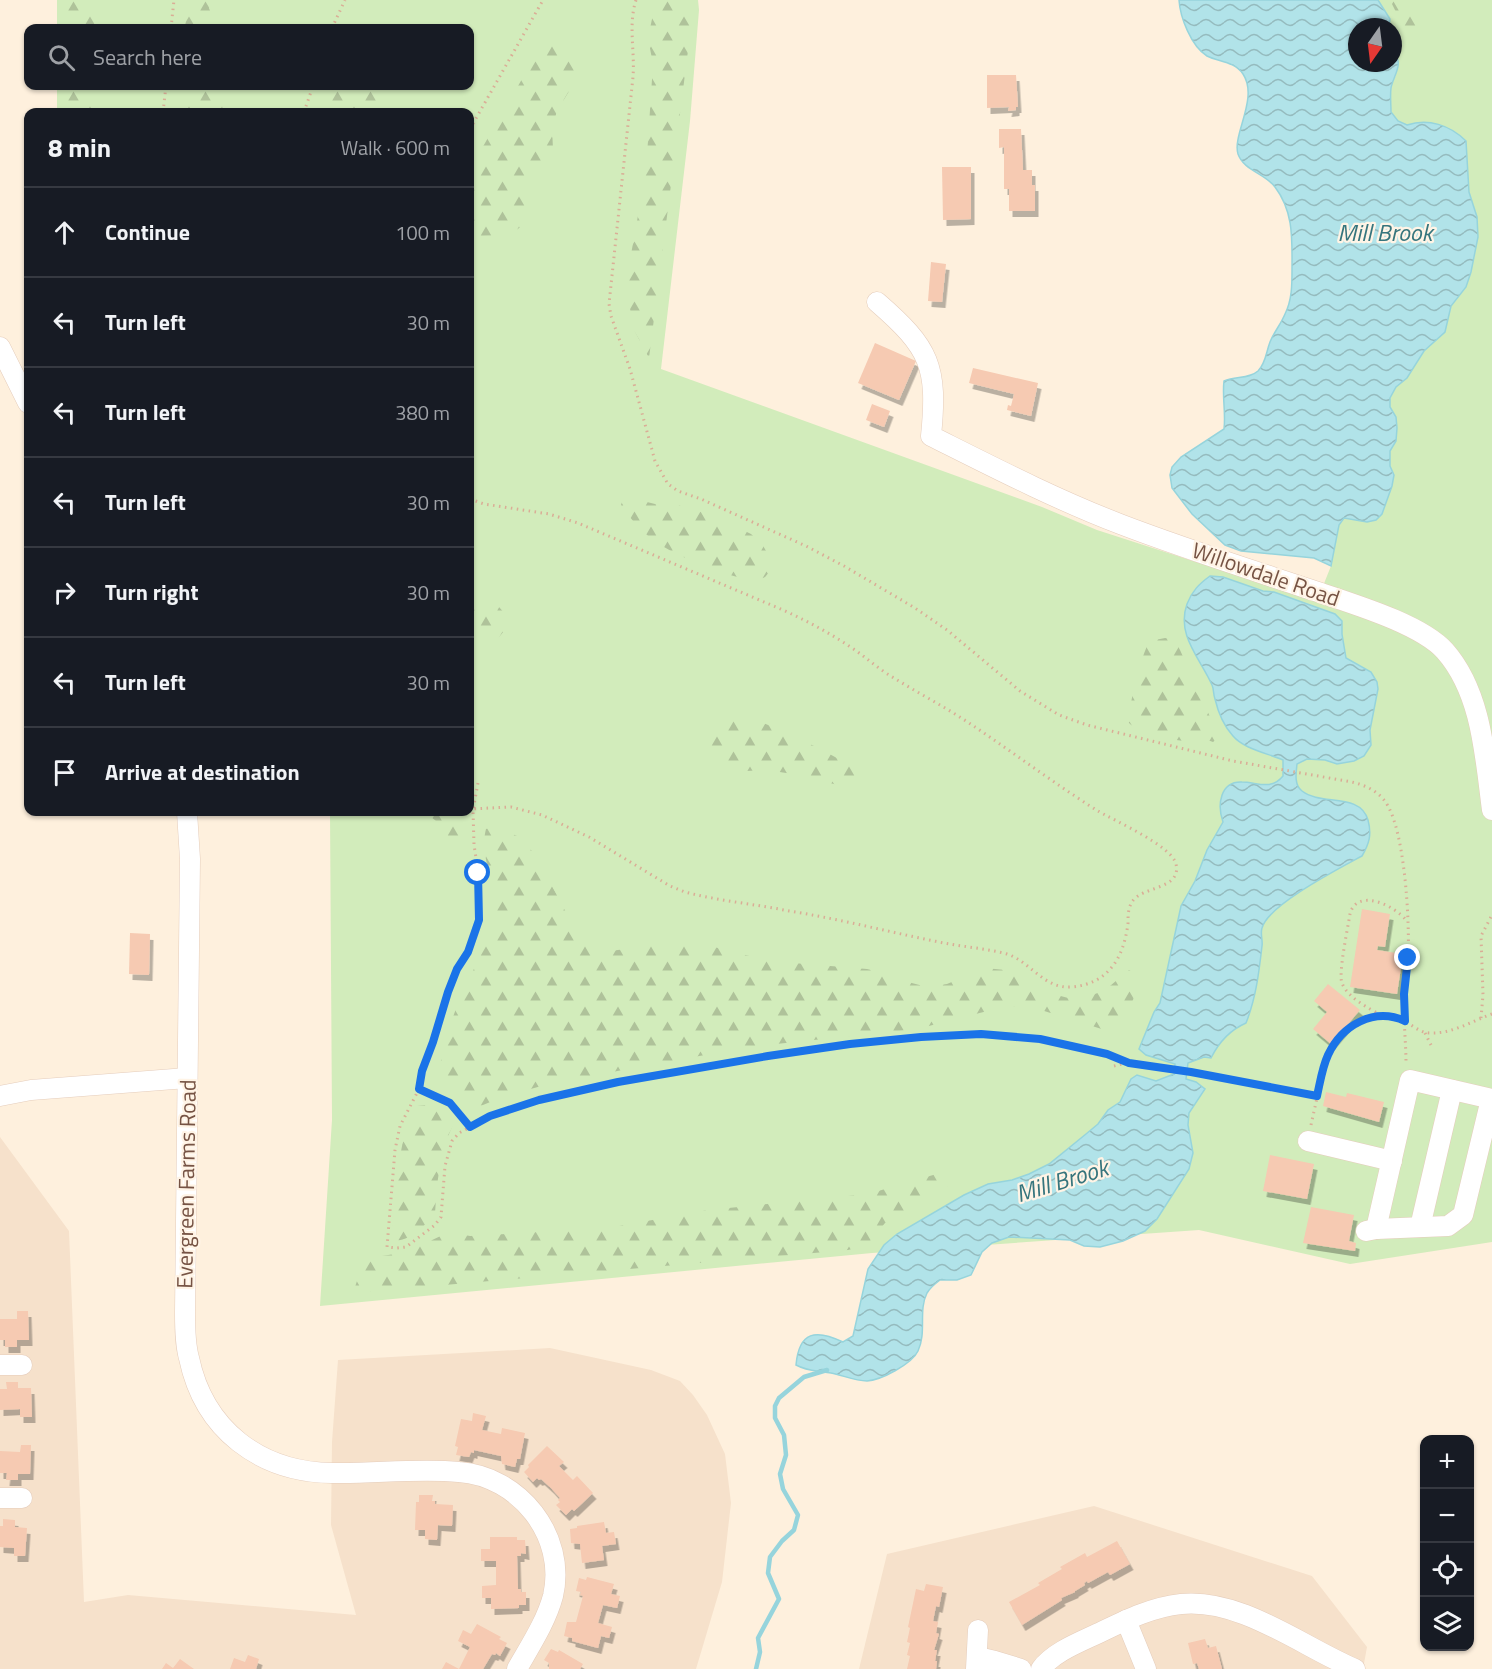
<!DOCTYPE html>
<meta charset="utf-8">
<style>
body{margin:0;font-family:"Titillium Web",sans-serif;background:#242831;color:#f1f3f6}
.controls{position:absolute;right:18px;bottom:18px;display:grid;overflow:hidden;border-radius:12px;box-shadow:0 2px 4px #0004}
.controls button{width:54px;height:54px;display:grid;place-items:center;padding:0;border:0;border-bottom:2px solid #363941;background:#171b24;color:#f1f3f6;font:30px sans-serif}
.compass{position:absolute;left:1348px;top:18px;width:54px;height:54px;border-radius:50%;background:#171b24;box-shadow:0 2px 4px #0004;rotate:194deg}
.stop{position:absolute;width:18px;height:18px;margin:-14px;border:4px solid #1a73e8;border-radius:50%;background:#fff}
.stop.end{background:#1a73e8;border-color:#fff;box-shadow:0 2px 6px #0008}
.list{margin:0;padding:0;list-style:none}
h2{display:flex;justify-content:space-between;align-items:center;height:78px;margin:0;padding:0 24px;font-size:26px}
h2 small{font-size:20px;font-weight:400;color:#9ea1a6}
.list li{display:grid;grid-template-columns:39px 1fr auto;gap:18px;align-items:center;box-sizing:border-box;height:90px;padding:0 24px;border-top:2px solid #363941}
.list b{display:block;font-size:22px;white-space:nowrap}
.list em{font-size:20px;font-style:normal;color:#9ea1a6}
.icon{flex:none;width:33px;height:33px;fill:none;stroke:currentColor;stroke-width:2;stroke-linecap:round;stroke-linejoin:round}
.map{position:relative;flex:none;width:1492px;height:1669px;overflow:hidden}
.search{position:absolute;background:#171b24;box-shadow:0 2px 4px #0004;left:24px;top:24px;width:450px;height:66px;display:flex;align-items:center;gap:15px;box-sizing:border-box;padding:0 21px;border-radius:12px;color:#9ea1a6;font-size:22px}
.panel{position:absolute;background:#171b24;box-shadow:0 2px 4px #0004;left:24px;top:108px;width:450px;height:708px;border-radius:12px}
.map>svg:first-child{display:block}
</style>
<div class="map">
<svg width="1492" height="1669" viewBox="0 0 1492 1669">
<defs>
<pattern id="forest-firs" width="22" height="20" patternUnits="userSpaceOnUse" patternTransform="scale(1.5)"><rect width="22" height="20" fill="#d2ecbb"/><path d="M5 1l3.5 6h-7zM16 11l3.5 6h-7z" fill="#afc29a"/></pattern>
<pattern id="water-waves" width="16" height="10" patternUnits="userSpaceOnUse" patternTransform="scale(1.5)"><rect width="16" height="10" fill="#b1e3e9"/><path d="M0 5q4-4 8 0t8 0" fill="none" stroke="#95bbbe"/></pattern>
<filter id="shadow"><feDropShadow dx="3.5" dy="6" stdDeviation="0" flood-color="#0004"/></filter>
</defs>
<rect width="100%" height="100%" fill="#fef0dd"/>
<g fill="#f6e1cb">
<polygon points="0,1137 69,1231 84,1602 128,1595 356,1615 331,1525 332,1442 338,1360 550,1348 651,1370 680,1381 693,1395 707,1415 725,1454 731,1503 722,1582 696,1669 0,1669"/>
<polygon points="1094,1506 1312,1576 1367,1647 1363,1669 859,1669 887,1554"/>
</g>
<path fill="#d2ecbb" d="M57 0H698L699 10 690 121 661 369 1042 507 1097 530 1317 601 1331 566 1339 525 1345 517 1367 521 1394 475 1390 466V451L1396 441 1395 417 1390 407V398L1396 387 1407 378 1424 351 1445 332 1451 306 1466 287 1475 255 1477 217 1469 192 1465 141C1446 131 1428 118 1407 125L1398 121 1391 112V86L1396 75 1397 56 1393 53V27H1389L1390 19 1378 0H1492V1242L1350 1264 1199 1230 872 1253 320 1306 332 1120 330 812H470V112H57V86H470V28H57Z"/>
<g fill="url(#forest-firs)">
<polygon points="64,0 94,0 95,28 65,28"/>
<polygon points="188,0 212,0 209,8 216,28 185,28"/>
<polygon points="656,0 690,0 692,19 649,358 633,328 628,295 630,260 646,171 653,64 648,38"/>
<path d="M1390 0H1406C1416 15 1424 27 1420 45L1410 40Z"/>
<polygon points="551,43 567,52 571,58 574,66 574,83 557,111 552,128 553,149 539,170 530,189 529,215 522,226 509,235 483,236 472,242 470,249 470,169 540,48"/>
<polygon points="65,86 97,86 97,112 64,112"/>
<polygon points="187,86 226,86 222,112 177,112"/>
<polygon points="333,86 388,86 387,97 379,112 321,112"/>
<path d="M631 498 655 504 667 502 712 515 751 534 762 544 769 556 771 570C771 570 766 576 765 577 745 588 669 553 652 539 639 529 630 518 621 505L623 499Z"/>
<path d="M470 594C495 597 523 620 494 641L470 636Z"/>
<path d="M1165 638 1174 639 1180 650 1219 737 1213 742C1204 739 1199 741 1189 741 1173 741 1139 734 1128 722 1130 704 1140 656 1150 641Z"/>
<path d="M744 716C758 719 851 761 855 771 858 778 854 783 849 787 837 786 825 781 813 778 797 775 779 771 762 770 752 770 739 773 729 770 722 768 716 761 712 755 698 733 726 721 744 716Z"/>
<path d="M419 812C440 811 458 811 460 837L457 840C445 837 445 831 438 823 434 818 425 814 419 812Z"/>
<path d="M495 826 517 836 536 855 572 924 586 942 611 951 687 940 769 961 867 969 895 976 908 982 927 987 947 984 985 968 1005 970 1022 977 1049 993 1076 1000 1104 991 1129 970 1141 977C1135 996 1127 1022 1108 1031L1041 1010 1007 1006 917 1029 749 1047 633 1068 545 1085 505 1096 478 1107 455 1095 439 1080C440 1046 455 1009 469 979 479 958 491 938 495 915 499 885 478 859 486 829Z"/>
<path d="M425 1105C439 1109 447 1112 453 1125 439 1153 437 1183 435 1214 423 1227 411 1241 393 1241L391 1236C399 1199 395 1136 417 1106Z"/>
<polygon points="940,1173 947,1179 948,1186 885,1223 867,1245 848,1250 353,1293 363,1263 382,1256 407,1252 449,1232 470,1236 608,1228 708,1210 868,1194"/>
</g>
<g fill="url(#water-waves)" stroke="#96d4dc" stroke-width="1.5">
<path d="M1179 0H1378L1390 19 1389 27H1357V63H1393V53C1405 63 1393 76 1391 88 1390 96 1391 105 1391 112L1398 121 1407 125C1428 118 1450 125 1466 141L1469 192 1477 217 1478 237 1471 272 1466 287 1451 306 1445 332 1424 351 1407 378 1396 387 1390 398V407L1396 417 1397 428 1396 441 1390 451V466L1394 475 1392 486 1382 514 1376 520 1367 522 1344 518 1339 525 1331 566 1314 558 1241 551 1225 545 1192 514 1172 488 1170 475 1172 467 1181 457 1224 429C1226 413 1222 397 1224 381 1236 376 1249 379 1258 371 1266 363 1266 352 1270 342 1274 332 1281 324 1285 314 1292 300 1292 285 1292 270 1292 240 1294 212 1275 187 1265 173 1244 171 1238 154 1232 135 1259 98 1243 74 1234 61 1219 62 1207 56 1191 46 1180 17 1179 0Z"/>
<path d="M1210 576 1223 577 1263 591 1274 592 1335 614 1342 621V634L1346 658 1371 672 1377 682 1378 689 1370 730 1371 745 1364 756 1354 761 1337 764 1325 760 1307 759 1297 764C1296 773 1294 785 1302 791 1321 806 1360 792 1368 820 1372 835 1369 844 1362 856 1340 868 1268 905 1262 928 1260 934 1263 940 1262 946 1259 972 1256 998 1246 1023 1230 1030 1219 1042 1211 1058L1204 1057 1188 1063 1186 1079 1196 1082 1205 1089 1189 1113 1188 1125 1193 1153 1189 1169 1157 1219 1145 1231 1123 1241 1100 1247 1084 1246 1070 1240 1009 1237 992 1243 982 1252 971 1275 957 1280H940C936 1283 930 1288 927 1293 918 1311 927 1332 918 1351 912 1364 881 1380 867 1381 855 1381 842 1375 831 1373 816 1370 809 1372 796 1365 799 1331 816 1329 843 1342L853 1336 868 1269 884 1245 897 1234 964 1195 988 1184 1012 1180 1029 1174 1049 1164 1086 1134 1098 1124 1108 1110 1120 1102 1131 1079 1137 1075 1156 1081 1174 1074 1175 1064 1146 1055 1139 1049 1154 1012 1160 1003 1181 906 1195 881 1207 850 1223 822C1217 805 1220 781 1242 782 1257 782 1271 791 1283 776V760C1267 753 1244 749 1233 736 1224 726 1218 712 1215 699 1213 694 1214 689 1212 685 1200 658 1176 635 1187 604 1192 591 1199 584 1210 576Z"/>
</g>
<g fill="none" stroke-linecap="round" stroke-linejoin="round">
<polyline stroke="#96d4dc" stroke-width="4.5" points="756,1669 760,1652 758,1638 779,1599 768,1573 770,1557 782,1541 794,1530 798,1515 783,1489 780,1474 786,1455 784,1435 775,1418 775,1406 779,1398 804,1377 827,1370"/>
</g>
<g fill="#f6cab2" filter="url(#shadow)">
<polygon points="987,75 1016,75 1018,107 1016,107 1016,110 1008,111 1009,107 987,108"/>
<polygon points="999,129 1021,129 1023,170 1032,170 1032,185 1035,185 1035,211 1009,211 1009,189 1004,189 1004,147 999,148"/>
<polygon points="942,167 971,167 971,219 943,220"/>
<polygon points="931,262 946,264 942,302 928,301"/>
<polygon points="875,343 916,361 899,400 858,383"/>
<polygon points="973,368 1038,383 1031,416 1007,410 1008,405 1011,406 1014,394 969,383"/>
<polygon points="872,404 890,411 884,427 866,420"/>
<polygon points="1362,909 1390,914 1385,947 1378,946 1377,950 1403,954 1397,994 1350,987"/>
<polygon points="130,933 150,934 149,975 129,974"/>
<polygon points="1328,984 1360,1010 1331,1044 1313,1029 1327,1012 1314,1001"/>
<polygon points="1326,1092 1346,1097 1347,1093 1384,1102 1379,1122 1323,1106"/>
<polygon points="1270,1155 1314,1164 1307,1199 1263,1191"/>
<polygon points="1311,1207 1354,1215 1349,1241 1356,1243 1355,1251 1303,1243"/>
<polygon points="17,1311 28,1311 29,1340 17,1340 17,1347 5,1347 5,1340 0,1340 0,1319 17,1319"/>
<polygon points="6,1382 18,1382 18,1388 31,1388 32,1417 20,1417 20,1409 0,1410 0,1389 7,1389"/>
<polygon points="473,1413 486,1416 482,1430 501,1434 502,1428 525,1433 520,1459 517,1459 515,1467 502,1464 501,1456 474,1450 474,1453 471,1452 469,1457 456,1455 458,1447 455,1446 461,1419 472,1421"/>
<polygon points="21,1445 31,1445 30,1474 18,1474 18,1480 6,1480 7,1473 0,1473 0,1451 20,1452"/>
<polygon points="547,1446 564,1462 559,1466 573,1480 577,1476 593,1493 574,1511 572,1509 566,1515 556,1505 560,1502 558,1500 560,1498 551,1488 541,1479 539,1480 537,1478 533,1482 524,1472 529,1467 528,1465"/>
<polygon points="419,1495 433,1495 432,1501 435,1501 435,1504 453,1505 452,1526 438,1525 437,1540 425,1539 425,1530 415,1530 416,1502 419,1502"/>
<polygon points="3,1519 15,1520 15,1527 27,1528 25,1556 14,1556 14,1548 0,1547 0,1526 3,1526"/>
<polygon points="604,1522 606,1533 614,1532 616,1544 602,1546 604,1560 582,1563 580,1544 571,1543 570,1529 577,1528 577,1526"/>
<polygon points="490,1537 517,1537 517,1540 525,1540 526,1554 521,1553 521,1556 517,1556 518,1589 521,1589 521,1592 526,1592 526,1605 519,1605 519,1608 491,1609 491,1598 482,1598 482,1586 496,1585 496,1561 481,1561 481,1549 490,1549"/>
<polygon points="1117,1541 1130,1564 1110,1575 1108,1572 1088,1583 1087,1581 1084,1583 1085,1585 1075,1591 1075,1592 1061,1598 1062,1600 1022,1625 1009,1602 1040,1585 1038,1583 1062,1569 1060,1567 1085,1553 1087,1557"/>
<polygon points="587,1577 614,1584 611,1594 620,1596 617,1608 603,1605 598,1623 612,1627 609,1638 601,1636 598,1648 572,1641 572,1638 564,1636 567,1622 576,1622 583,1596 580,1595 581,1592 576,1591 579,1578 586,1580"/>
<polygon points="926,1584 943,1587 939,1607 936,1606 933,1621 938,1622 936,1633 939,1634 934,1650 937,1650 935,1661 937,1661 936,1669 907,1669 910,1656 907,1655 910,1643 907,1642 910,1628 908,1627 916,1589 924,1591"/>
<polygon points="477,1624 501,1637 499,1639 507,1643 500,1656 496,1653 495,1655 492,1654 483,1669 442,1669 446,1662 459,1669 470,1647 458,1641 463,1630 471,1634"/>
<polygon points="1205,1639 1208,1648 1216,1646 1222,1669 1199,1669 1197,1663 1193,1664 1188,1643"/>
<polygon points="551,1649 558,1652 559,1650 583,1664 580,1669 549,1669 549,1663 544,1660"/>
<polygon points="248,1655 259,1659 256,1669 230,1669 234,1658 245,1662"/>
<polygon points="180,1659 194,1669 162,1669 166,1663 173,1668"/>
</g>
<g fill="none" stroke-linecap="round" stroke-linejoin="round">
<defs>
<g id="minor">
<path d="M877 302C930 348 938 366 931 436 993 467 1055 499 1120 524 1185 549 1252 570 1318 592 1353 604 1421 624 1445 651 1482 693 1485 757 1492 810"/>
<polyline points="0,347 28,403"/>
<path d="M187 812 190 859 185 1313C185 1328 185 1344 189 1358 204 1430 260 1472 332 1473 374 1474 417 1468 459 1472 519 1476 567 1536 553 1596 546 1622 530 1646 517 1669"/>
<polyline points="0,1096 31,1090 187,1078"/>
<polyline points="1308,1141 1392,1161"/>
<polyline points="1420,1227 1452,1090"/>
<polyline points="1376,1229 1410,1080 1492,1099"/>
<polyline points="1366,1231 1376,1229 1448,1226 1463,1215 1491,1099"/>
<polyline points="0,1365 22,1365"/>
<polyline points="0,1498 22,1498"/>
<polyline points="1126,1620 1146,1669"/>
<polyline points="978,1657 995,1661 1021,1669"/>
<polyline points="976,1669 978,1630"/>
<path d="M1041 1669C1054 1651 1083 1641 1103 1631 1128 1619 1153 1607 1181 1604 1241 1598 1301 1646 1355 1669"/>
</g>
</defs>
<use href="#minor" stroke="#e5cdbc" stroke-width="21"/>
<g stroke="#daad96" stroke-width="3" stroke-dasharray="1.5 4.5" stroke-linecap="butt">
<path d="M636 0C628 25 635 51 633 77L609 304 611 316 630 369 655 461 668 484 678 491 701 499 806 546 844 566 915 608 947 630 1020 691 1059 715 1087 725 1233 761 1352 782C1364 785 1376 790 1384 800 1405 825 1410 924 1408 958 1407 970 1404 982 1404 995 1403 1018 1406 1041 1406 1064"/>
<polyline points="171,28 174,0"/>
<polyline points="332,28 345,0"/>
<polyline points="163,112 166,86"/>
<polyline points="304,112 313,86"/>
<polyline points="470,129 543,0"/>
<path d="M470 499 484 504 549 514 578 523 783 610C807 621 830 633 852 648 864 656 874 665 886 673 914 691 944 706 972 725 1014 753 1055 784 1098 811 1115 821 1172 846 1176 864 1182 890 1141 886 1132 902 1128 908 1128 916 1128 923 1124 957 1109 984 1071 987 1044 989 1031 962 1007 954 985 948 962 947 939 942 889 932 840 919 789 911 755 904 719 901 685 892L670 886 589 837 542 815 511 807 470 809"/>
<polyline points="478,783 473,810 474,845 480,883 479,920 468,952 457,969 448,992 433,1042 422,1071 419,1089 400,1126 395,1150 387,1247 397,1248 406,1247 435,1225 441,1217 445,1166 452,1141 459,1133 491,1116 539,1100 618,1082 768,1056 921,1037 981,1034 1005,1035 1040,1039 1079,1047 1107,1054 1129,1063 1191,1072 1317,1096"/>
<path d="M1381 1015C1368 1008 1347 997 1342 983 1338 974 1348 927 1350 914 1357 887 1395 906 1406 920"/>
<polyline points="1481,1018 1483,995 1481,936 1492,915"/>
<polyline points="1425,1033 1431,1045"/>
<polyline points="1114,1066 1127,1063"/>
<path d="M419 1089C445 1102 453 1102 470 1127"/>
<path d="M1311 1125 1326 1057C1341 1031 1366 1008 1397 1018 1409 1021 1418 1033 1430 1033 1452 1034 1472 1021 1492 1014"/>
</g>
<use href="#minor" stroke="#fff" stroke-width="20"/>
</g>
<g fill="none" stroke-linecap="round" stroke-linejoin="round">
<path stroke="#1a73e8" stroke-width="8" d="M478 873 479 920 468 952 457 969 448 992 433 1042 422 1071 419 1089 450 1103 470 1127 490 1116 539 1100 618 1082 768 1056 850 1044 921 1037 981 1034 1040 1039 1107 1054 1129 1063 1191 1072 1317 1096C1320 1083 1322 1068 1328 1055 1342 1025 1374 1007 1405 1021L1404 994 1408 958"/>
</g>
<g text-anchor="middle" stroke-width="4.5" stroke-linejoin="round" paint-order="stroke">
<g font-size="22" fill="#765344" stroke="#fff4e6">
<text transform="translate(1266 574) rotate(19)" y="8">Willowdale Road</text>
<text transform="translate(186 1184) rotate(-89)" y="8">Evergreen Farms Road</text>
</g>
<g font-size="24" font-style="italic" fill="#36757d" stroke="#fff4e6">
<text x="1385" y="241">Mill Brook</text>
<text transform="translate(1062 1181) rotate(-17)" y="8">Mill Brook</text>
</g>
</g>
</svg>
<div class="controls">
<button>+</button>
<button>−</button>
<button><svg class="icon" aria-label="locate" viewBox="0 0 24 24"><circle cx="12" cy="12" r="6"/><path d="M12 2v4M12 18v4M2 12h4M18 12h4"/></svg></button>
<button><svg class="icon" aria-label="layers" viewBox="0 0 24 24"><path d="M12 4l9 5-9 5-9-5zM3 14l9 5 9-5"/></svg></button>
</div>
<svg class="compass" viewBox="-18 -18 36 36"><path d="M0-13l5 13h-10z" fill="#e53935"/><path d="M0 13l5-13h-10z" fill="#9ea1a6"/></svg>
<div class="stop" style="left:478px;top:873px"></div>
<div class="stop end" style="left:1408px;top:958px"></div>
<div class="search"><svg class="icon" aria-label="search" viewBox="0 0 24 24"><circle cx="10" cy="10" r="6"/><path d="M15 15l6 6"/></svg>Search here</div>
<section class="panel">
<h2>8 min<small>Walk · 600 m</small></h2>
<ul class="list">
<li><svg class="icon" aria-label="ahead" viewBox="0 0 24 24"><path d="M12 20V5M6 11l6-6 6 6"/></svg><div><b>Continue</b></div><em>100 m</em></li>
<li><svg class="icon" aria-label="left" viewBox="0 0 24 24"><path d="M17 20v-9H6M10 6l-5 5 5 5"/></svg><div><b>Turn left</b></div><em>30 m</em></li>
<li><svg class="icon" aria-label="left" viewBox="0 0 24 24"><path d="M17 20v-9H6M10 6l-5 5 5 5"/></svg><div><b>Turn left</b></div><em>380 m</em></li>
<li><svg class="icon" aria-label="left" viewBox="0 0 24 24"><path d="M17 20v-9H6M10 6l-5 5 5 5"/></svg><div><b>Turn left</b></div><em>30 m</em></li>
<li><svg class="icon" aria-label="right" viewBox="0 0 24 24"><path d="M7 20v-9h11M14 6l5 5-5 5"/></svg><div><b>Turn right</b></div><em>30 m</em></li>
<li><svg class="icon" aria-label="left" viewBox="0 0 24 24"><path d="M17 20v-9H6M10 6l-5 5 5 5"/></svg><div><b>Turn left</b></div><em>30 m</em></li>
<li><svg class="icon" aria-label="arrive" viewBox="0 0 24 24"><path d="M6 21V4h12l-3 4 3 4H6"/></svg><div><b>Arrive at destination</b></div></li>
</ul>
</section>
</div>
